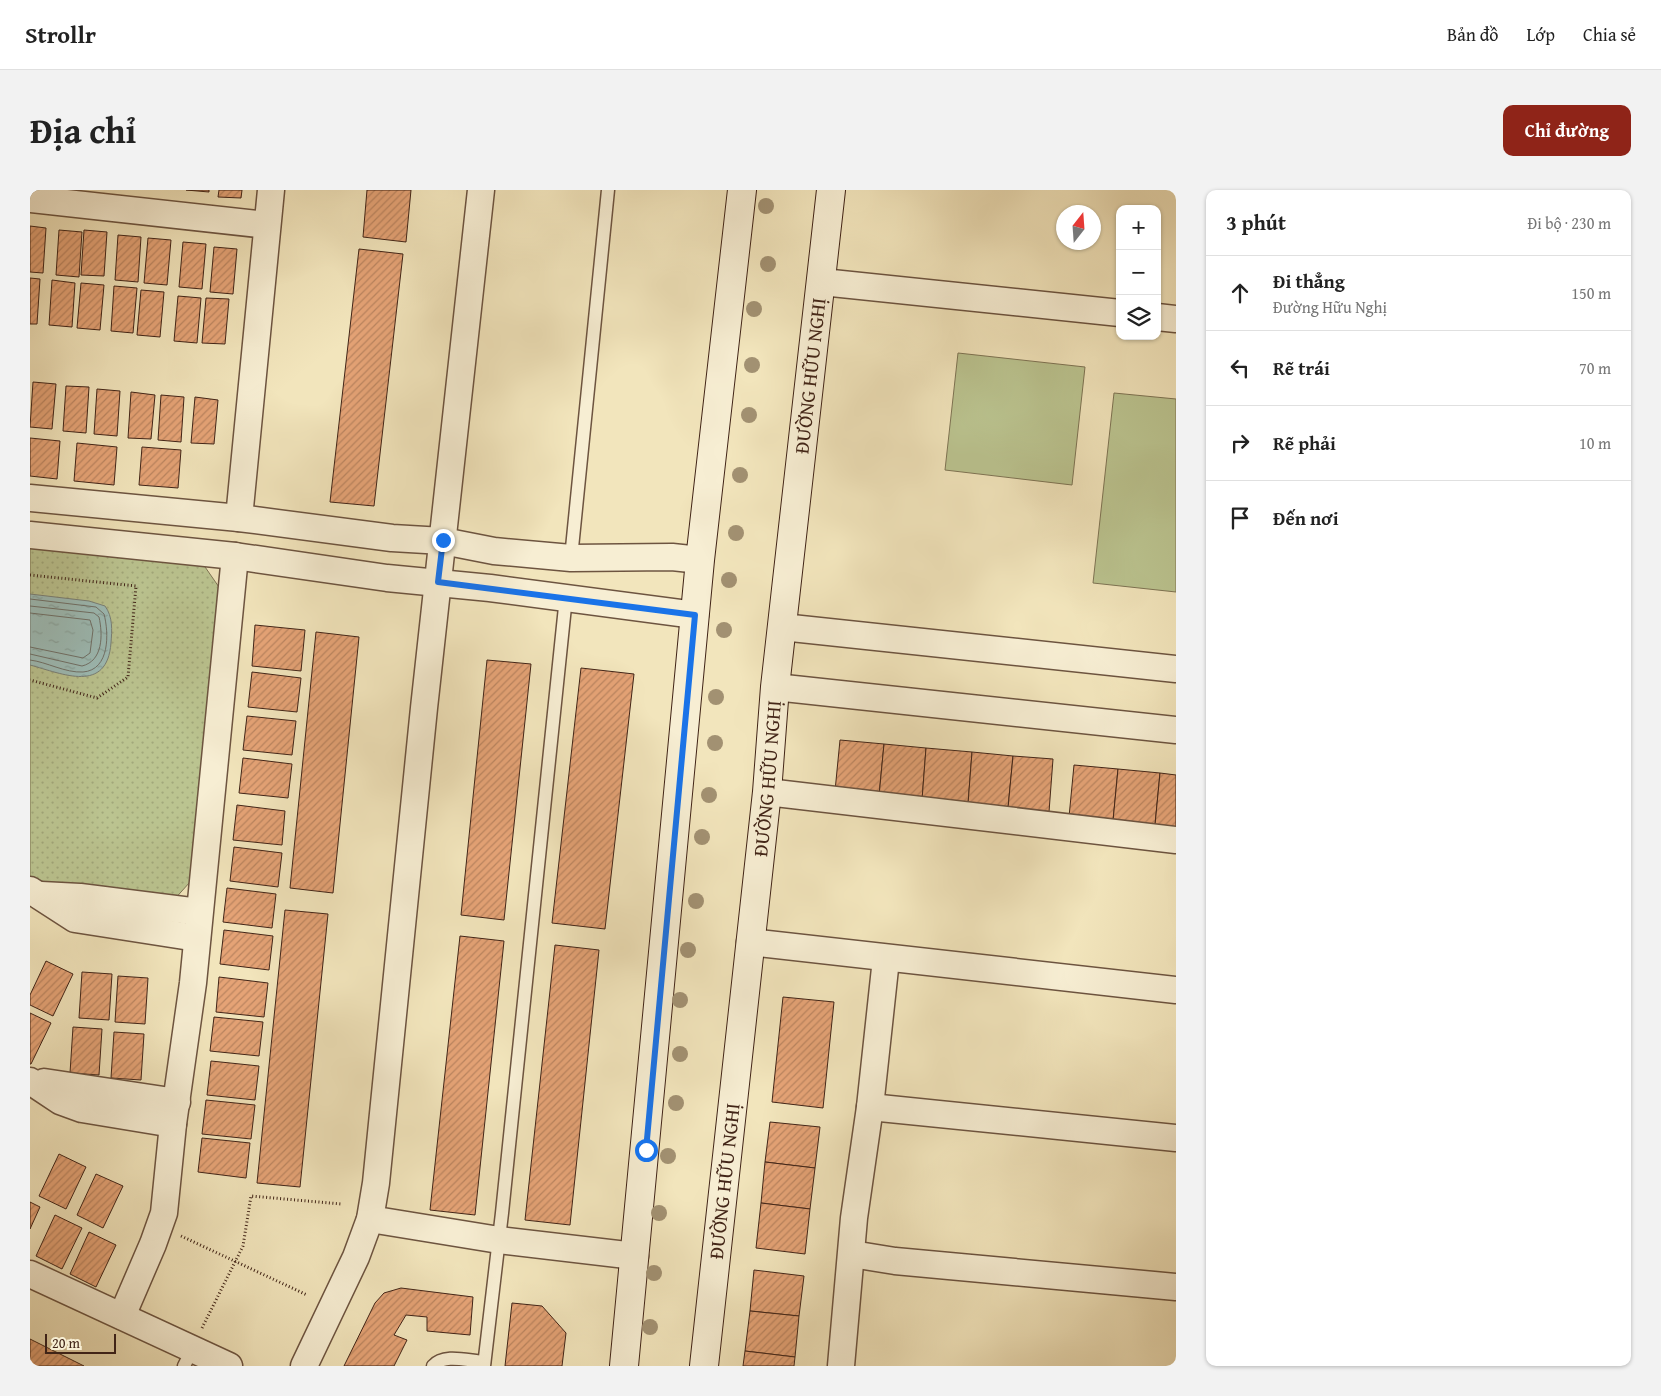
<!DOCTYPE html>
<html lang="vi">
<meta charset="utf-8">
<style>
body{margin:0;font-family:"Gentium Book Plus",serif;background:#f2f2f2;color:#222}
.controls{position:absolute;right:15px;top:15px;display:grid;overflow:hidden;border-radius:10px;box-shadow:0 1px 4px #0004}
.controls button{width:45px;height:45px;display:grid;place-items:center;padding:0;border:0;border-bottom:1px solid #e0e0e0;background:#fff;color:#222;font:25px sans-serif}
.compass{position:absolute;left:1026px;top:15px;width:45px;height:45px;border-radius:50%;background:#fff;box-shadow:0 1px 4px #0004;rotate:17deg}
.scale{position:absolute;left:15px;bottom:12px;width:71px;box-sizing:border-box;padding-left:5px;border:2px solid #412417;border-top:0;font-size:14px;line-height:18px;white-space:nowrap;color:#412417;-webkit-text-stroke:4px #f7eed3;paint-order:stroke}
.stop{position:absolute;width:15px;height:15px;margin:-11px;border:4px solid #1a73e8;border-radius:50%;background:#fff}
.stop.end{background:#1a73e8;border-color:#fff;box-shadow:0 1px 5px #0008}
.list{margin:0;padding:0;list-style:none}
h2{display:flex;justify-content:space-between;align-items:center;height:65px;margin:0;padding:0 20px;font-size:21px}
h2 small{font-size:16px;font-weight:400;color:#767676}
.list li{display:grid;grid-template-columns:32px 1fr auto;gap:15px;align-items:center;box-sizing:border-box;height:75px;padding:0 20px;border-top:1px solid #e0e0e0}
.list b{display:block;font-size:19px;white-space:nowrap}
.list p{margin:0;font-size:16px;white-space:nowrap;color:#767676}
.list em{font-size:16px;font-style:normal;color:#767676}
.icon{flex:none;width:28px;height:28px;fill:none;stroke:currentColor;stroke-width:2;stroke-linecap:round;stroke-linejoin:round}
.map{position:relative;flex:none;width:1146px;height:1176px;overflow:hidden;border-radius:10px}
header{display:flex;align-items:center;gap:30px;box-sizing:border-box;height:70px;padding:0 25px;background:#fff;border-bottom:1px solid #e0e0e0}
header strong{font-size:24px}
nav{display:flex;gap:28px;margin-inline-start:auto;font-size:18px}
.intro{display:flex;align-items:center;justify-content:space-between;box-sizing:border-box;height:120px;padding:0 30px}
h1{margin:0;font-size:35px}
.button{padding:12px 22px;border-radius:10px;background:#8f2418;color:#fff;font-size:18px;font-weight:700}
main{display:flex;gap:30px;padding:0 30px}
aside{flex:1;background:#fff;border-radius:10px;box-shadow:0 1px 4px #0004}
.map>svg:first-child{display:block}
</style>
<header>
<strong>Strollr</strong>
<nav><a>Bản đồ</a><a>Lớp</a><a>Chia sẻ</a></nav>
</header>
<div class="intro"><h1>Địa chỉ</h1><a class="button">Chỉ đường</a></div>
<main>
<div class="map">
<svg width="1146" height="1176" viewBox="0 0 1146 1176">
<defs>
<pattern id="park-dots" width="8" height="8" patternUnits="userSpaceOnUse" patternTransform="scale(1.25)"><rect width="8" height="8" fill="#bbc490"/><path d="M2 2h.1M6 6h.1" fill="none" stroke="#a2a87b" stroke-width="1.8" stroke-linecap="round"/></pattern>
<pattern id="water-ripples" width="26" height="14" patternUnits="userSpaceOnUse" patternTransform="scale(1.25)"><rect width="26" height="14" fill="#9dbdb8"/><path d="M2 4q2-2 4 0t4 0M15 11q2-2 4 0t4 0" fill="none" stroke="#88a29d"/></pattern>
<pattern id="building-hatch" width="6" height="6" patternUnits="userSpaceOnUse" patternTransform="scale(1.25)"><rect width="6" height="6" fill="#e5a376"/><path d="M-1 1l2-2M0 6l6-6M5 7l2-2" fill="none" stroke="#bb8560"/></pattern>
</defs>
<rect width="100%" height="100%" fill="#f2e5bc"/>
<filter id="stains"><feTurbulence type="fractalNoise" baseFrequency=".004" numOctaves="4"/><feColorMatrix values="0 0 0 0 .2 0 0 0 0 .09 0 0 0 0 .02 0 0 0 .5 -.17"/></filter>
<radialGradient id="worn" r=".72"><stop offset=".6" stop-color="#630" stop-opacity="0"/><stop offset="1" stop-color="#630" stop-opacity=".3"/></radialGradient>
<g fill="#bbc490" stroke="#7e7454">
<polygon points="928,163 1055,177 1042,295 915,280"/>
<polygon points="1084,203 1146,209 1146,402 1063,393"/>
</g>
<polygon fill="url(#park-dots)" stroke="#7e7454" points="0,355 173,374 191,400 160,692 142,712 39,703 0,688"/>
<path fill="url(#water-ripples)" stroke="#788078" d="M0 404 59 411 75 416C83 427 82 440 81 453 77 504 33 484 0 475Z"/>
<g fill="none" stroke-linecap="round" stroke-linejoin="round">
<g stroke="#6f7068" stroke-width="1">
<path d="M0 409 66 417 74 424C79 443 80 480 53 482 35 483 17 472 0 470"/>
<path d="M0 416 64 423 69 427C73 445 73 471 52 476L0 464"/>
<polyline points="0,423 60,430 63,440 60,463 53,468 0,457"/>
</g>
</g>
<g fill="url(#building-hatch)" stroke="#412417">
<polygon points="156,0 179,0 179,2"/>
<polygon points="189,0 212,0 211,8 188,7"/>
<polygon points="337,0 381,0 376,52 333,47"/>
<polygon points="0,36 16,38 13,83 0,82"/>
<polygon points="29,40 52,42 49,87 26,85"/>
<polygon points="54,40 77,42 74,86 51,85"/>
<polygon points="88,45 111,47 108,92 85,90"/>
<polygon points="118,48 141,50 137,95 114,93"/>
<polygon points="153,52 176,54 172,99 149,97"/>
<polygon points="184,57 207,59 203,104 180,102"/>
<polygon points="329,59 373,64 344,316 300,312"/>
<polygon points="0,88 10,89 7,134 0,134"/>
<polygon points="22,90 45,93 42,137 19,135"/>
<polygon points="51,93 74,95 70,140 47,138"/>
<polygon points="84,96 107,98 103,143 81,141"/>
<polygon points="111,100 134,102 130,147 107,145"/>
<polygon points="148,106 171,108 167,153 144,151"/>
<polygon points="176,108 199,109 195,154 172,153"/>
<polygon points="3,192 26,194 22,239 0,237"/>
<polygon points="36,196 59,197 56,243 33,241"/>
<polygon points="67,199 90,201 87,246 64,244"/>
<polygon points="101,202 125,205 121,249 98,248"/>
<polygon points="131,205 154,207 151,252 128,250"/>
<polygon points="165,207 188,210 184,254 161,253"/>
<polygon points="0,248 30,251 27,289 0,286"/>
<polygon points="47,253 87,257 84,295 44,291"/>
<polygon points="112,257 151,260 148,298 109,295"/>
<polygon points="225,435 275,440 271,481 222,476"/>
<polygon points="286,442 329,447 303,703 260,698"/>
<polygon points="457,470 501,474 474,730 431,725"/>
<polygon points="551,478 604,484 575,739 522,733"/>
<polygon points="222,482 271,488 267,522 218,517"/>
<polygon points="217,526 266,531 262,565 213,560"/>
<polygon points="810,550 854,554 849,606 805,601"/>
<polygon points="854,554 896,558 892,610 849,606"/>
<polygon points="896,558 942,562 938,614 892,610"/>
<polygon points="942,562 983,566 978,618 938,614"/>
<polygon points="983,566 1023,569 1019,622 978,618"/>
<polygon points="213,568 262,574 258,608 209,603"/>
<polygon points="1044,575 1088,579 1083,631 1039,627"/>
<polygon points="1088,579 1130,583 1125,635 1083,631"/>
<polygon points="1130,583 1146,585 1146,637 1125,635"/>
<polygon points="207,615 255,621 252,655 203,650"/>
<polygon points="204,657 252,663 248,697 200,691"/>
<polygon points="197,698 246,704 242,738 193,732"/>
<polygon points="255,720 298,724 270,997 227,993"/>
<polygon points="194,740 243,746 239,780 190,774"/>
<polygon points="430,746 474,751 445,1025 400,1020"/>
<polygon points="525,755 569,760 540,1035 495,1030"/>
<polygon points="16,771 43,784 23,826 0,815 0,805"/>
<polygon points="52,782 82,784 79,830 49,828"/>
<polygon points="88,786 118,788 115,834 85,832"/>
<polygon points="189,787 238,793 234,827 186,822"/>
<polygon points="753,807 804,812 793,918 742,912"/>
<polygon points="0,823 21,833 1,874 0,874"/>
<polygon points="184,827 233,832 229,866 180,861"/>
<polygon points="43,837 72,839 69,885 40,883"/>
<polygon points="84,842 114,844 111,890 81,888"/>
<polygon points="181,871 229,876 225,910 177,905"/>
<polygon points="176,910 225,915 221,949 172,944"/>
<polygon points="740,932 790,937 785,978 735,972"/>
<polygon points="172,948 220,953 216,988 168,982"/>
<polygon points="29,964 56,977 36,1019 9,1006"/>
<polygon points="735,972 785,978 780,1019 731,1013"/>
<polygon points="66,984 93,996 73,1038 47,1025"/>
<polygon points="0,1012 10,1017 0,1039"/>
<polygon points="731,1013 780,1019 775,1064 726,1058"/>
<polygon points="25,1025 52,1038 32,1079 6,1066"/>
<polygon points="59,1042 86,1055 66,1097 40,1084"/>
<polygon points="724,1080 774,1086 769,1126 720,1121"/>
<polygon points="371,1098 443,1107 440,1145 397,1141 397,1127 376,1125 364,1145 377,1150 364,1176 314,1176 345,1113 354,1103"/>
<polygon points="482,1113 512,1116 536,1143 532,1176 475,1176"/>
<polygon points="720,1121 769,1126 765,1167 715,1161"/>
<polygon points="0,1149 54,1176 0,1176"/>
<polygon points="715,1161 765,1167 764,1176 713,1176"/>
</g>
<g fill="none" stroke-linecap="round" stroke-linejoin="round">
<defs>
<g id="lane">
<polyline points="541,368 578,0"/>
<polyline points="154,1176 162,1160"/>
<path d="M403 1176C414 1163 438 1171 454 1172"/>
<polyline points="454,1176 472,1023 536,407"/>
</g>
<g id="street">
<polyline points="0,9 237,35"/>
<polyline points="792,92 1090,123"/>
<polyline points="1127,127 1146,129"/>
<polyline points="0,308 209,328 362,348 413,351 464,361 541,368 642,367 670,370"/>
<polyline points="209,328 241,0"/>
<polyline points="0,345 205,366 357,388 460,398 665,425"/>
<polyline points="752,437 1146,479"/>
<polyline points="745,497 1146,540"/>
<polyline points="737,602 1146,650"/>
<polyline points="0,700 45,729 167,748"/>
<polyline points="11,705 50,707 169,722"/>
<polyline points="720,752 1146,800"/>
<polyline points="0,891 30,911 52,919 143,934"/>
<polyline points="14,892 147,912"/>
<polyline points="840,917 1146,948"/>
<polyline points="340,1029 469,1050 605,1066"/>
<polyline points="822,1064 865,1071 1146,1097"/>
<polyline points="0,1084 199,1176"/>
<polyline points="92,1126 123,1054 134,1023 143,934 163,793 205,366"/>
<polyline points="274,1176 326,1067 340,1029 346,993 394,518 451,0"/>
<polyline points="811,1176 824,1028 840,917 856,769"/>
</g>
<g id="secondary">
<polyline points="594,1176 670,370 712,0"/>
<path id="s1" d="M674 1176 737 602 745 497 801 0"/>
</g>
</defs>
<use href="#lane" stroke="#6d5440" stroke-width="15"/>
<use href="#street" stroke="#6d5440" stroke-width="29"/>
<use href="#secondary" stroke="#412417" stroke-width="30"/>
<g stroke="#412417" stroke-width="3" stroke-dasharray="1 2.5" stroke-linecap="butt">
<polyline points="0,385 106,396 98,487 67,508 0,490"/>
<polyline points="151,1046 277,1105"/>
<polyline points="172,1138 213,1056 221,1006 311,1014"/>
</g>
<use href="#lane" stroke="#f7eed3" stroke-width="12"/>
<use href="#street" stroke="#f7eed3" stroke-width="26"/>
<use href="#secondary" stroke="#f7eed3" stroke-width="28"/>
</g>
<g fill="#a29172">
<circle cx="736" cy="16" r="8"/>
<circle cx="738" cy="74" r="8"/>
<circle cx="724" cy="119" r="8"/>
<circle cx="722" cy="175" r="8"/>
<circle cx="719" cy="225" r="8"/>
<circle cx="710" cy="285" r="8"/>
<circle cx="706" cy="343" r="8"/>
<circle cx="699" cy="390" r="8"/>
<circle cx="694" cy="440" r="8"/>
<circle cx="686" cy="507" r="8"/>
<circle cx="685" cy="553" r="8"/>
<circle cx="679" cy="605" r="8"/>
<circle cx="672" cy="647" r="8"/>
<circle cx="666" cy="711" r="8"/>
<circle cx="658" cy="760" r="8"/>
<circle cx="650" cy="810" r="8"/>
<circle cx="650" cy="864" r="8"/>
<circle cx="646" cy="913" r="8"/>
<circle cx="638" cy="966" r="8"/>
<circle cx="629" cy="1023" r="8"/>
<circle cx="624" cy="1083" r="8"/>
<circle cx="620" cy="1137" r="8"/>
</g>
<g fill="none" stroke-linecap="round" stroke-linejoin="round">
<polyline stroke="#1a73e8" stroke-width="6" points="413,350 408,392 665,425 616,960"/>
</g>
<g text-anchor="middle" stroke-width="5" stroke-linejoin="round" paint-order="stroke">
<g font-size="20" fill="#412417" stroke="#f7eed3">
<text dy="7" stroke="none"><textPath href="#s1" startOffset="996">ĐƯỜNG HỮU NGHỊ</textPath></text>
<text dy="7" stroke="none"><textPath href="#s1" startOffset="591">ĐƯỜNG HỮU NGHỊ</textPath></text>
<text dy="7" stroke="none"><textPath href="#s1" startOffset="186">ĐƯỜNG HỮU NGHỊ</textPath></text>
</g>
</g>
<rect width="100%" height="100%" filter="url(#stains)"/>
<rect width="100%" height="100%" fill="url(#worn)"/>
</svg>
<div class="controls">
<button>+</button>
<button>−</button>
<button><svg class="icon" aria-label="layers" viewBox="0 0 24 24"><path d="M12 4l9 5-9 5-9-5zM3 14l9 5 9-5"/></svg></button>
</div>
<svg class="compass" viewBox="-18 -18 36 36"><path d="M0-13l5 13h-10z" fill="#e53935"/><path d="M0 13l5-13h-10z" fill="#767676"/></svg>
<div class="scale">20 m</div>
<div class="stop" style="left:616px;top:960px"></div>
<div class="stop end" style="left:413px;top:350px"></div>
</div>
<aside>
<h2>3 phút<small>Đi bộ · 230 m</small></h2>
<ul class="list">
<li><svg class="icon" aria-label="ahead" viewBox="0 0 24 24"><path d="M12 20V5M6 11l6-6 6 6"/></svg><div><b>Đi thẳng</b><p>Đường Hữu Nghị</p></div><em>150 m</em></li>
<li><svg class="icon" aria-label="left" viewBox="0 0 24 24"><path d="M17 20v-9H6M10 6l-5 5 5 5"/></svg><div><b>Rẽ trái</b></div><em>70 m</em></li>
<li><svg class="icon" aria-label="right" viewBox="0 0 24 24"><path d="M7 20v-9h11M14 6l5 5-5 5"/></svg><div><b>Rẽ phải</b></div><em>10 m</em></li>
<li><svg class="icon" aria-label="arrive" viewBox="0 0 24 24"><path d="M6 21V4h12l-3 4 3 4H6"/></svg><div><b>Đến nơi</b></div></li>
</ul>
</aside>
</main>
